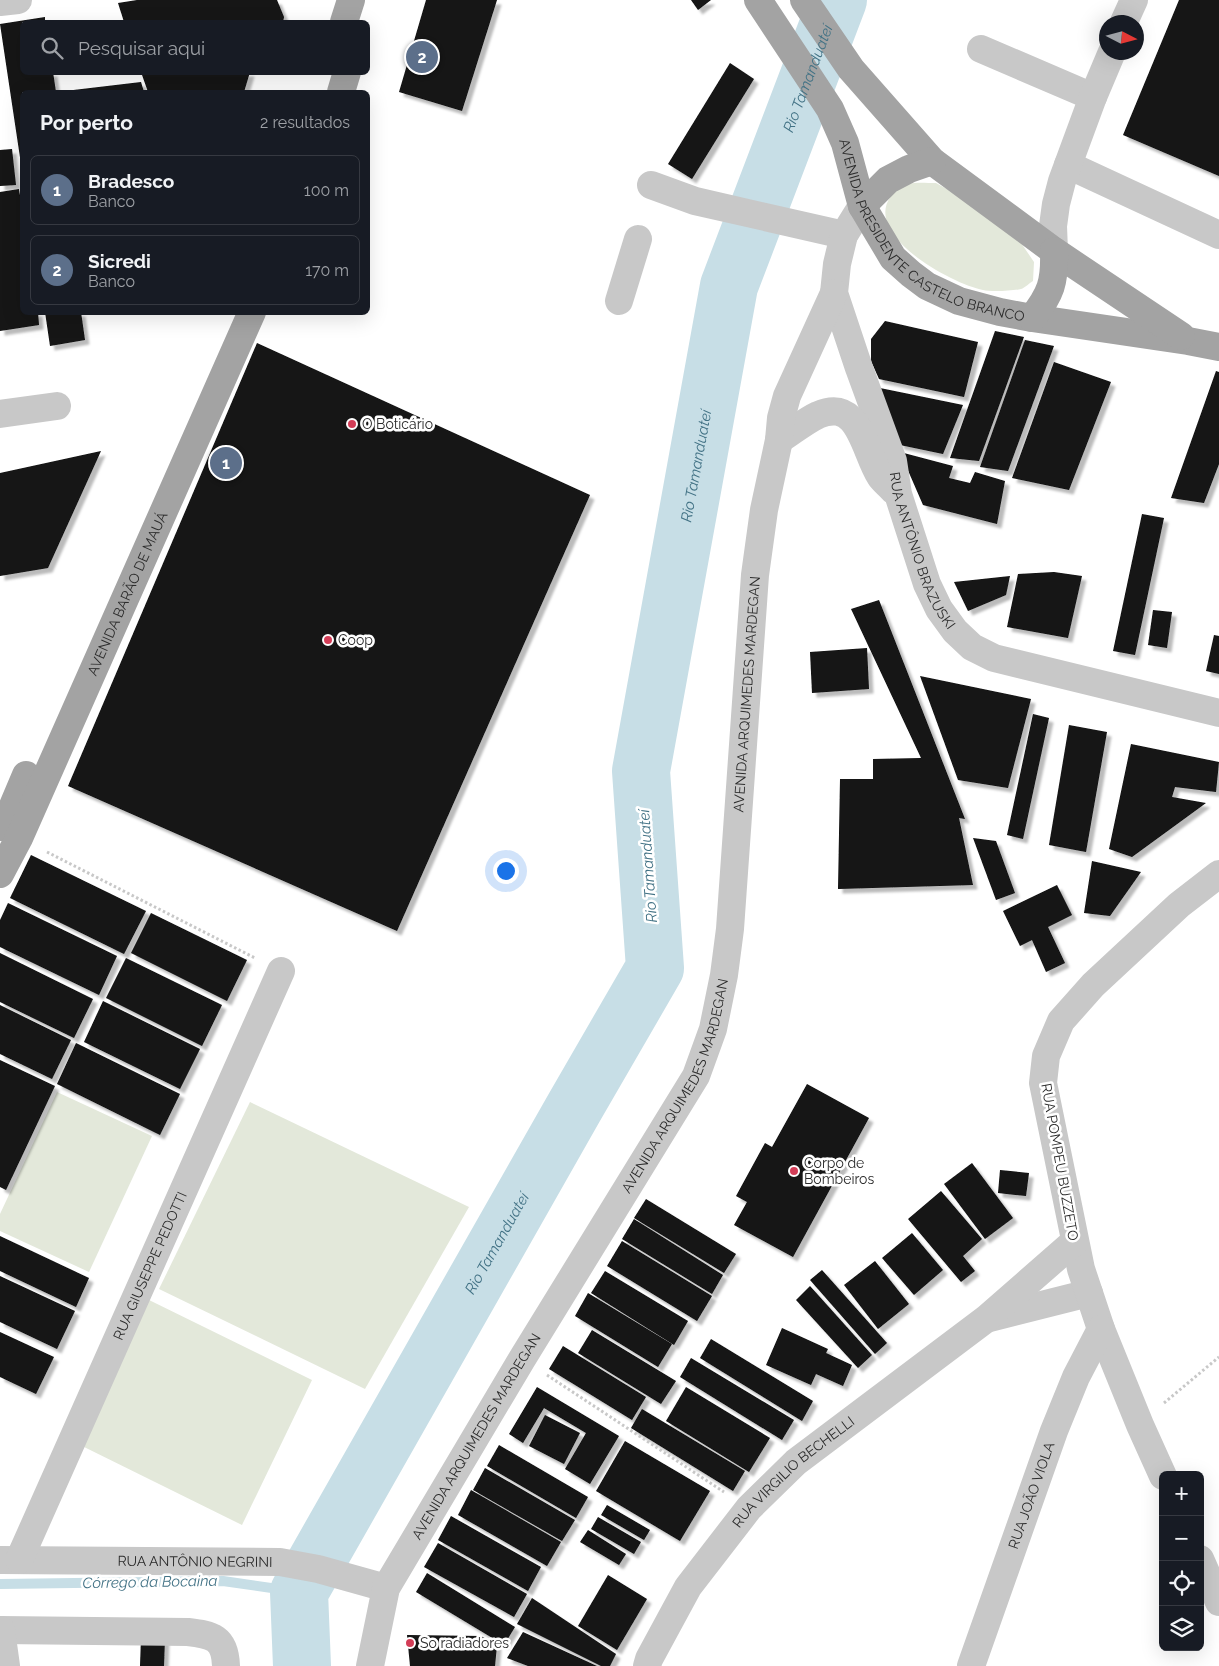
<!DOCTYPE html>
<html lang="pt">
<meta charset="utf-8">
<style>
body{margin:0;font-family:Raleway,sans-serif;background:#20242c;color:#f1f3f6}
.controls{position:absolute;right:15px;bottom:15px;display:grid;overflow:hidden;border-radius:8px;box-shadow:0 5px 20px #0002}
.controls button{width:45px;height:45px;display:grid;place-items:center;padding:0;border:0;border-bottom:1px solid #363941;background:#171b24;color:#f1f3f6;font:25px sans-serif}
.compass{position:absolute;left:1099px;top:15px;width:45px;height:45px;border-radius:50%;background:#171b24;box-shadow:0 5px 20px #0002;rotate:96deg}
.you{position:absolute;left:505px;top:870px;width:18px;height:18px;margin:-12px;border:4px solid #fff;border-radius:50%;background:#1a73e8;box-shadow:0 0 0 8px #1a73e833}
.badge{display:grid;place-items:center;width:32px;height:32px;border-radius:50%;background:#d93025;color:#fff;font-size:16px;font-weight:700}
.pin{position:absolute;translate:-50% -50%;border:2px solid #fff;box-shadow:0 1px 5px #0006}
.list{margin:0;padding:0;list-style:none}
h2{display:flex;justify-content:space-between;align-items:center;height:65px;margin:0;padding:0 20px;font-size:21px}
h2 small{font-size:16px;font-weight:400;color:#9ea1a6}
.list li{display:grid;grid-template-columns:32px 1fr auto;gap:15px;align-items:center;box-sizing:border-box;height:70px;margin:0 10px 10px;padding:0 10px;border:1px solid #363941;border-radius:8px}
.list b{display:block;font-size:19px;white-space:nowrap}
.list p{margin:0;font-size:16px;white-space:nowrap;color:#9ea1a6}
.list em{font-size:16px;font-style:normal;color:#9ea1a6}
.icon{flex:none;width:28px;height:28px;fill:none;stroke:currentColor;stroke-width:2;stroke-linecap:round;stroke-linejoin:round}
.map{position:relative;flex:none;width:1219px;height:1666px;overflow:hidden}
.search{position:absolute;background:#171b24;box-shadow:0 5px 20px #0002;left:20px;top:20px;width:350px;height:55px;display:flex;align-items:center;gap:12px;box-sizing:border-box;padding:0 18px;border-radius:8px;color:#9ea1a6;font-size:19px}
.panel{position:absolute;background:#171b24;box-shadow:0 5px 20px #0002;left:20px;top:90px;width:350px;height:225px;border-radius:8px}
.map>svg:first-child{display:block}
</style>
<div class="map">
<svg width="1219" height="1666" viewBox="0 0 1219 1666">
<defs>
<filter id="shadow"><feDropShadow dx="4.5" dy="4.5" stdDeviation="1" flood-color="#0004"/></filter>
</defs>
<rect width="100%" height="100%" fill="#fff"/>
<g fill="#e3e8da">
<path d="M936 183 963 198 1015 234 1034 262 1033 281C1029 283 1025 288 1021 289 1013 291 990 292 983 290 952 284 862 235 891 196 893 193 895 189 899 187 909 181 924 183 936 183Z"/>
<polygon points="57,1092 152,1136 89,1272 0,1231 0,1214"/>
<polygon points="250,1102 469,1207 365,1389 159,1289"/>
<polygon points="147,1299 312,1380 242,1525 76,1443"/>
</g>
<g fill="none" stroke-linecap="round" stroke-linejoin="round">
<polyline stroke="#c7dee6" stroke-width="10" points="0,1584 223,1581 299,1592"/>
<path stroke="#c7dee6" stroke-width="58" id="s1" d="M302 1666 299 1592 574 1108 655 968 641 771 729 286 838 0"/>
</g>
<g fill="#121212" filter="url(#shadow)">
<polygon points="137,0 277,0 284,17 283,22 124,22 118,3"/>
<polygon points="426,0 497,0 462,111 399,92"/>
<polygon points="691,0 711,0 698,10"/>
<polygon points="1179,0 1219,0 1219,176 1123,135"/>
<polygon points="45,17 45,22 22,22 22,72 53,72 56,92 22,92 21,164 0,24"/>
<polygon points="730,63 754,79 692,179 668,164"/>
<polygon points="141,72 250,72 244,92 148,92"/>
<polygon points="141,82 144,92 65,92 65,91"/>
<polygon points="12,149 16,185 0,186 0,150"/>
<polygon points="19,189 22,209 22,312 38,312 39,325 0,331 0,192"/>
<polygon points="45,312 81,312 85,340 50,346"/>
<polygon points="885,321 978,342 964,397 879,379 871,361 871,339"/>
<polygon points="995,331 1024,337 979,461 950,458"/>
<polygon points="1025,340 1054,346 1008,471 980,467"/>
<polygon points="257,343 590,495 397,931 68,786"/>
<polygon points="1054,362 1111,382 1069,490 1012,478"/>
<polygon points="1216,371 1219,372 1219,464 1204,503 1171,498"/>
<polygon points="880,388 963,405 943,454 900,445"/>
<polygon points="101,451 48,568 0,576 0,473"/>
<polygon points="900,452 953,466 949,478 970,483 975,472 1005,481 997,524 923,505"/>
<polygon points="1142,514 1164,518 1135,655 1113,651"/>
<polygon points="1054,572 1082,576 1068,638 1007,627 1018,574"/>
<polygon points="1010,576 1006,595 968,611 954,582"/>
<polygon points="879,600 965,819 959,818 973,885 838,889 840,779 873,779 873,759 921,758 851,609"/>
<polygon points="1153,610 1172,612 1167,648 1148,645"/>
<polygon points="1214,635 1219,636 1219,674 1206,671"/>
<polygon points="867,648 869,689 812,693 810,652"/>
<polygon points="920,676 1031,699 1008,788 958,780"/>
<polygon points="1033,714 1049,718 1023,839 1007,835"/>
<polygon points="1069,725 1107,732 1086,852 1049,845"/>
<polygon points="1131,744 1219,762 1216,792 1175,787 1172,797 1206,803 1132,857 1109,849"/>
<polygon points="973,838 996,841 1015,893 996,900"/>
<polygon points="31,855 146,911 124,954 10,898"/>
<polygon points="1092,861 1141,872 1110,916 1084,913"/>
<polygon points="1057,885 1072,915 1048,927 1065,963 1046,972 1032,940 1020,946 1003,911"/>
<polygon points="8,903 117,956 99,995 0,947 0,920"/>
<polygon points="151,913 247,960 227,1001 131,953"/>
<polygon points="0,953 93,999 74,1038 0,1002"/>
<polygon points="126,958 222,1005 202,1046 106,998"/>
<polygon points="103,1001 200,1049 180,1089 84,1042"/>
<polygon points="0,1005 71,1040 52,1079 0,1054"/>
<polygon points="76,1043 180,1094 160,1135 57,1084"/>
<polygon points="0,1060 55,1086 6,1190 0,1187"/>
<polygon points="807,1084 869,1118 793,1257 734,1225 747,1202 736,1196 765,1143 772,1147"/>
<polygon points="972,1163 1013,1218 985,1239 944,1184"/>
<polygon points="1000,1170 1029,1173 1026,1196 998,1193"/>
<polygon points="941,1191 982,1239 963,1256 975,1271 961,1282 908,1219"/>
<polygon points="646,1199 736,1254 724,1273 634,1218"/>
<polygon points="634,1219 723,1275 712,1294 622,1239"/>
<polygon points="912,1233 943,1270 914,1295 882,1258"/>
<polygon points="0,1236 89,1278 76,1307 0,1271"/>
<polygon points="622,1241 712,1296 697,1321 607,1266"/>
<polygon points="875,1261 909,1304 878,1329 844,1285"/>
<polygon points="822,1270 887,1343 875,1354 810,1280"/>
<polygon points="605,1271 688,1321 674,1345 591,1293"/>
<polygon points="0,1276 75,1311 57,1349 0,1322"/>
<polygon points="810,1286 872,1355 858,1368 796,1300"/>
<polygon points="588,1293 672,1344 658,1367 575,1316"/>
<polygon points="782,1328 828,1349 826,1353 852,1365 843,1386 816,1374 811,1385 766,1365"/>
<polygon points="592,1330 676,1381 661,1404 578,1353"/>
<polygon points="0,1332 54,1357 36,1394 0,1377"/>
<polygon points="711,1339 813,1401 802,1421 700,1358"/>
<polygon points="563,1346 646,1397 632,1420 549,1369"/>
<polygon points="691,1358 794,1420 782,1440 680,1377"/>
<polygon points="537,1387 619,1436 590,1484 565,1469 586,1433 544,1408 523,1443 509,1434"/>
<polygon points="686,1387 770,1438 749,1472 666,1421"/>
<polygon points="642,1409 745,1471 733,1491 631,1428"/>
<polygon points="545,1415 580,1433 564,1464 529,1446"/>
<polygon points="625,1441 710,1491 680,1541 596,1491"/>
<polygon points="499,1445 588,1497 576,1518 487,1466"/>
<polygon points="485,1468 575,1520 562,1541 473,1490"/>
<polygon points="471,1490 561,1542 547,1566 458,1515"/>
<polygon points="607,1505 650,1530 644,1540 601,1515"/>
<polygon points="451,1516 541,1567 528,1591 438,1540"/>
<polygon points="598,1517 641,1542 634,1554 591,1529"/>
<polygon points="588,1530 626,1554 619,1565 580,1542"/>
<polygon points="438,1543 527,1594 514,1617 424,1567"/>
<polygon points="427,1573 515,1627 504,1645 416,1592"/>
<polygon points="608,1575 647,1599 617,1650 578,1626"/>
<polygon points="532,1598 616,1654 610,1666 601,1666 517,1624"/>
<polygon points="523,1632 597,1666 528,1666 507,1658"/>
<polygon points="407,1635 481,1636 497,1645 495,1666 410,1666"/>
<polygon points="141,1637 165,1638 164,1666 140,1666"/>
</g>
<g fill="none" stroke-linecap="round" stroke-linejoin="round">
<g stroke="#c8c8c8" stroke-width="3" stroke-dasharray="2.5 2.5" stroke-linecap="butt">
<polyline points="47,852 255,958"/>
<polyline points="547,1375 724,1492"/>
<polyline points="1164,1403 1219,1357"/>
</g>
<g stroke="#c8c8c8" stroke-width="28">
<polyline points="0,2 18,0"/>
<polyline points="1124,22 1134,0"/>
<polyline points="981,49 1093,97"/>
<polyline points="1068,165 1219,235"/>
<polyline points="651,185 695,201 844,235"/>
<path id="s2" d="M862 206 844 235 837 264 834 293 859 368 893 461 898 494 927 584 939 609 955 631 972 647 994 658 1219 713"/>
<polyline points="1054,251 1053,226 1056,204 1062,181 1093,97 1112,52"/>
<polyline points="619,301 638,239"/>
<polyline points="0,414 57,406"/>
<path d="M779 440C792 432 805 421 818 415 860 397 864 451 880 476 883 481 889 485 893 490"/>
<polyline points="990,1318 1089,1293"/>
<polyline points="1163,1476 1140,1425 1101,1329 1081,1269 1043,1083 1046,1056 1061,1021 1093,985 1179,905 1219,874"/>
<polyline points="1200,1559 1219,1602"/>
<path id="s3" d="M0 1560 280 1562 318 1569 386 1588"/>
<path id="s4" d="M19 1560 281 971"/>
<path d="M0 1630 188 1632C212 1635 225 1637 226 1666"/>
<polyline points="1,1630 6,1666"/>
<path id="s5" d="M370 1666 386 1588 522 1359 696 1076 713 1029 724 975 730 929 755 575 764 510 779 440 781 418 787 396 834 293"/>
<path id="s6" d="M647 1666 649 1659 688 1587 749 1508 796 1462 986 1319 1074 1242"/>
<path id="s7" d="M971 1666 1054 1431 1076 1377 1101 1329"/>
</g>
<g stroke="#a3a3a3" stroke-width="28">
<path id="s8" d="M758 0 830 109 845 143 862 206 893 258 911 274 927 286 959 301 1000 312 1032 318 1188 341 1219 347"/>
<polyline points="804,0 851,69 932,161 1054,251 1181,336"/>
<polyline points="344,22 351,0"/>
<polyline points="341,92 347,72"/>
<polyline points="862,206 888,180 909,169 932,161"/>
<path d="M1032 318C1051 294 1055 282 1054 251"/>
<polyline points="0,827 12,808 26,775"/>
<path id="s9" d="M0 874 19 838 252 312"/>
</g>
</g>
<g fill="#d33d57" stroke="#fff" stroke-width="2">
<circle cx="352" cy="424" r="5"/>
<circle cx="328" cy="640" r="5"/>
<circle cx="794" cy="1171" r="5"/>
<circle cx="410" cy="1643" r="5"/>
</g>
<g text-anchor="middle" stroke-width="5" stroke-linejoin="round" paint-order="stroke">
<g font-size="14" fill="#2b2b2b" stroke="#fff">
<text dy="5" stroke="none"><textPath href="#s8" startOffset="302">AVENIDA PRESIDENTE CASTELO BRANCO</textPath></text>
<text dy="5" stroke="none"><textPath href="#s2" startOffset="366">RUA ANTÔNIO BRAZUSKI</textPath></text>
<text dy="5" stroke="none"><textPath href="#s9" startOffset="308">AVENIDA BARÃO DE MAUÁ</textPath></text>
<text dy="5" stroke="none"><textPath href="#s5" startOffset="1065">AVENIDA ARQUIMEDES MARDEGAN</textPath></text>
<text dy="5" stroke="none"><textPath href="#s5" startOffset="661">AVENIDA ARQUIMEDES MARDEGAN</textPath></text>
<text transform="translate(1060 1162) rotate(80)" y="5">RUA POMPEU BUZZETO</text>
<text dy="5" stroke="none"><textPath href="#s4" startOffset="322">RUA GIUSEPPE PEDOTTI</textPath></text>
<text dy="5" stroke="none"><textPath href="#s5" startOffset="256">AVENIDA ARQUIMEDES MARDEGAN</textPath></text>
<text dy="5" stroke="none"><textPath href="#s6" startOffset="246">RUA VIRGILIO BECHELLI</textPath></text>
<text dy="5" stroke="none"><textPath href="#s7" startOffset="181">RUA JOÃO VIOLA</textPath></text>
<text dy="5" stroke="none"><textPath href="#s3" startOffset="195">RUA ANTÔNIO NEGRINI</textPath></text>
</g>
<g font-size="14" fill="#2b2b2b" stroke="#fff" text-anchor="start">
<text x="362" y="429">O Boticário</text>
<text x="338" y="645">Coop</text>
<text x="804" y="1168">Corpo de<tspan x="804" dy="16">Bombeiros</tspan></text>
<text x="420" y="1648">So radiadores</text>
</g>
<g font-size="15" font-style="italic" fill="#427285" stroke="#fff">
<text dy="5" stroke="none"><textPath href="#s1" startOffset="1705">Rio Tamanduateí</textPath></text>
<text dy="5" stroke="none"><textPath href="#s1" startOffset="1300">Rio Tamanduateí</textPath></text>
<text transform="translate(648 866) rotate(-94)" y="5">Rio Tamanduateí</text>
<text dy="5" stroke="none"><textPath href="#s1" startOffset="475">Rio Tamanduateí</textPath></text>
<text transform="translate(150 1582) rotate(-1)" y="5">Córrego da Bocaina</text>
</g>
</g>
</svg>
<div class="controls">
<button>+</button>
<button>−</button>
<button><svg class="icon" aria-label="locate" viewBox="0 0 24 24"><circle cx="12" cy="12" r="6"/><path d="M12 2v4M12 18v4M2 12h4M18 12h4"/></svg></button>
<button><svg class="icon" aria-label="layers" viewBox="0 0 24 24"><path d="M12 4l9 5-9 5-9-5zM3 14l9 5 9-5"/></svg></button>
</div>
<svg class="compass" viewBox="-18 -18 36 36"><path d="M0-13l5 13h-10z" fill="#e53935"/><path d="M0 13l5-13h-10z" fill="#9ea1a6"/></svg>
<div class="you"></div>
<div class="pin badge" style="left:226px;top:463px;background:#5c6f8a">1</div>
<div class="pin badge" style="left:422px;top:57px;background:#5c6f8a">2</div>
<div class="search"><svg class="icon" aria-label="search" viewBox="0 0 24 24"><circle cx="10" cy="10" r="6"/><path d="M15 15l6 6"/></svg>Pesquisar aqui</div>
<section class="panel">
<h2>Por perto<small>2 resultados</small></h2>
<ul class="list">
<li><span class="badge" style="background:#5c6f8a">1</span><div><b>Bradesco</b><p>Banco</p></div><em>100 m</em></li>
<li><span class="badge" style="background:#5c6f8a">2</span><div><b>Sicredi</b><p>Banco</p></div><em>170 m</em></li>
</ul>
</section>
</div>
